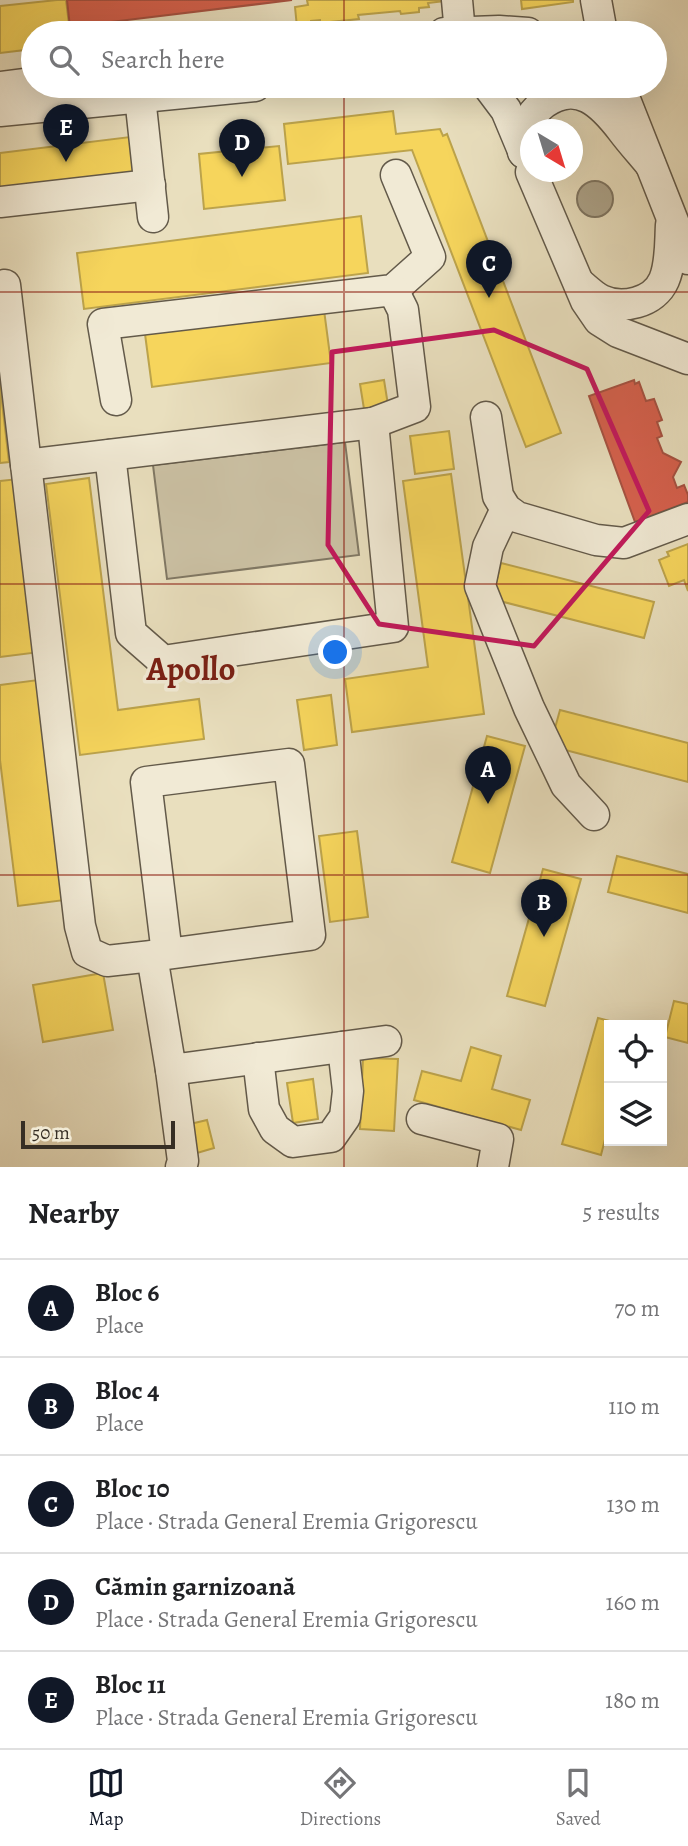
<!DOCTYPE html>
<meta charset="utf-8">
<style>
body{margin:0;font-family:Alegreya,serif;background:#f2f2f2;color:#202124}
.controls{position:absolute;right:21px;bottom:21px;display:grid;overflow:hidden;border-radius:0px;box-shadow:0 7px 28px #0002}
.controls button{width:63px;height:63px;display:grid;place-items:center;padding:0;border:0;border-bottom:2px solid #e0e0e0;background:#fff;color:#202124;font:35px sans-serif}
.compass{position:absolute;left:520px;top:119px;width:63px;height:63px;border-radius:50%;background:#fff;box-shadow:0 7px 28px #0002;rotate:142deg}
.scale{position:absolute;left:21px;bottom:18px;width:154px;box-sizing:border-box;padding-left:7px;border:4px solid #362e24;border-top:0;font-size:19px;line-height:24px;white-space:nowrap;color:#362e24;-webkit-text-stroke:5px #f1ead5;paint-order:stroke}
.you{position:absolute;left:336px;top:653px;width:24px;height:24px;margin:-18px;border:5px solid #fff;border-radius:50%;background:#1a73e8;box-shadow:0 0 0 10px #1a73e833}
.badge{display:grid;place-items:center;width:46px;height:46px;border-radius:50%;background:#111827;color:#fff;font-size:23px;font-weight:700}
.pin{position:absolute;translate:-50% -58px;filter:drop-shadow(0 2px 4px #0008)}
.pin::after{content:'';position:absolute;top:37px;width:24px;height:21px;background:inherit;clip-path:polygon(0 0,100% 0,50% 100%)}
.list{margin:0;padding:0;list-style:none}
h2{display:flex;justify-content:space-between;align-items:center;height:91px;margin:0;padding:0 28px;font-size:30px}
h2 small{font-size:23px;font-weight:400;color:#757577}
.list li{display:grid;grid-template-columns:46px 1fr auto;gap:21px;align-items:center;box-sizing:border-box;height:98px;padding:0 28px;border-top:2px solid #e0e0e0}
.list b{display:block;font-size:26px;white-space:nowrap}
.list p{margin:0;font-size:23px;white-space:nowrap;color:#757577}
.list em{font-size:23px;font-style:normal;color:#757577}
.icon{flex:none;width:38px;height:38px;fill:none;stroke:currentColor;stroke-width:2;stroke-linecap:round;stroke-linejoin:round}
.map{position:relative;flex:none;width:688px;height:1167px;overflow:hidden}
.search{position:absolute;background:#fff;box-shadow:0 7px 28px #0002;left:21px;right:21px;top:21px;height:77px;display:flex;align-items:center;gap:18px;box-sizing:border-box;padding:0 24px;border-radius:38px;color:#757577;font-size:26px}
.sheet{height:581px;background:#fff}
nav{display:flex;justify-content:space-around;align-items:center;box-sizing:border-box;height:98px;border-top:2px solid #e0e0e0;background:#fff;font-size:19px;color:#757577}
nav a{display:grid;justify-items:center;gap:4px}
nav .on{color:#111827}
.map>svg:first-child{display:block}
</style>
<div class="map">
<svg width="688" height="1167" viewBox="0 0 688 1167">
<rect width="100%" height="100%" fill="#e9dfbe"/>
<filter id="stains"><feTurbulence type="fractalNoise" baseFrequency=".00286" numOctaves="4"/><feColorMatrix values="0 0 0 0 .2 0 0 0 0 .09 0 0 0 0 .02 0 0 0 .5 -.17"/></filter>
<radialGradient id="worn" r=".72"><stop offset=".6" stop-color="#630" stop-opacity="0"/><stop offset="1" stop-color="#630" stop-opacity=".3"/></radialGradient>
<polygon fill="#cbc1a4" stroke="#807864" stroke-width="2" points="345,442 359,555 167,579 153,465"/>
<circle fill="#aca38a" stroke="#7d7461" stroke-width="2" cx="595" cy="199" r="18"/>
<g fill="#f6d55c" stroke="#bca34b" stroke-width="2">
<polygon points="57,0 66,0 70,33 33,33 33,49 0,53 0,6"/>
<polygon points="307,0 444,0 444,1 428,3 429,7 419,8 419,12 401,14 400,11 358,15 359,19 320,23 320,20 311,21 311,25 297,27 295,7 308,5"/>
<polygon points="521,0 573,0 573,2 522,9"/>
<polygon points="393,111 396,134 440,129 443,136 447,134 561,433 526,447 412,150 288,164 284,124"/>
<polygon points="130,137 134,172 0,188 0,153"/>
<polygon points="279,146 285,200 204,209 199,154"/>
<polygon points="361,216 368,273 84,309 77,253"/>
<polygon points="324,310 331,363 152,387 145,334"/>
<polygon points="384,380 388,405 364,409 360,384"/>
<polygon points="0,385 9,462 0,463"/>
<polygon points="449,431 454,469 415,474 410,436"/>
<polygon points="451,474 484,714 352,732 345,679 428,667 403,481"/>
<polygon points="89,478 118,710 199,699 204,739 80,755 46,484"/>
<polygon points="18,479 40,652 0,657 0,481"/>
<polygon points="688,544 688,591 684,580 669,586 659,560 669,556 667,552"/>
<polygon points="501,563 654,602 644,638 492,599"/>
<polygon points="38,680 65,900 18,906 0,760 0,685"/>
<polygon points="331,695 337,745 304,750 297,700"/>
<polygon points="560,710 688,743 688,782 550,746"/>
<polygon points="487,736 525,746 490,873 452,862"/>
<polygon points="357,831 368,917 330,922 319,836"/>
<polygon points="617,856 688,874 688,913 608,892"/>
<polygon points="543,869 581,879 545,1006 507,996"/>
<polygon points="103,973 113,1030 43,1042 33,985"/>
<polygon points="674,1001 688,1004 688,1043 665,1037"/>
<polygon points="598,1018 625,1025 609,1025 609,1124 601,1155 562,1144"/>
<polygon points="471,1047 501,1056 492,1089 530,1100 521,1130 414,1100 422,1071 461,1081"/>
<polygon points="363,1058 398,1059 394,1131 360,1129"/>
<polygon points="313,1079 318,1119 293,1123 287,1083"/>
<polygon points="207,1120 214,1148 197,1153 190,1124"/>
</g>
<g fill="#d6604d" stroke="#a65141" stroke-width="2">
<polygon points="67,0 292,0 70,27"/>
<polygon points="634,380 635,384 639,382 646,401 654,399 662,420 657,422 662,436 657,438 663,453 681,462 673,477 677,488 684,485 688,495 688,502 635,522 589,396"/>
</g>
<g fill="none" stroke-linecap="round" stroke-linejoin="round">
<defs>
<g id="minor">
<polyline points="457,0 460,33"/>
<polyline points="596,0 602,33"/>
<polyline points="444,33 499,31 528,33"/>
<polyline points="488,86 506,110 524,153"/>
<polyline points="617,86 626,102 688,259"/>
<polyline points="0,87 33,83"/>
<polyline points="140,97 153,217"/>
<polyline points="0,111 255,86"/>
<path d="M523 152C523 132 527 116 544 103 578 79 602 104 622 130 631 142 641 153 650 164"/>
<polyline points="531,172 586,301 599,320 618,332 688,359"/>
<polyline points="0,202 150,185"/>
<path d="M579 283C586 289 593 296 601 300 622 310 654 303 664 280 671 264 670 242 671 225"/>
<polyline points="5,285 80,926 87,952 107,961 152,956"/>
<polyline points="116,400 103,324 393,290 430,257 396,175"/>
<polyline points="486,417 498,496 506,509 517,517 596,540 624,543 688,519"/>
<polyline points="110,455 131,633 163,661 393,627 373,423"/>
<polyline points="26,465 373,423 415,407 403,310 393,290"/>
<polyline points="506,509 488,547 480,586 529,708 566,785 594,815"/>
<polyline points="167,954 146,782 289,764 310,935 167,954 152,956 171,1070 386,1041"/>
<polyline points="258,1058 264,1109 275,1129 293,1142 331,1137 345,1117 348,1091 343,1047"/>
<polyline points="171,1070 183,1161 181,1167"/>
<polyline points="422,1119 498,1139 493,1167"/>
</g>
</defs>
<use href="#minor" stroke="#635a4a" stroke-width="33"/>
<use href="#minor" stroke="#f1ead5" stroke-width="30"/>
</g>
<path fill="none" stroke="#c2185b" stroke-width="5" stroke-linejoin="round" d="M494 330 587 369 649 511 534 646 379 624 328 545 332 352Z"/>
<path fill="none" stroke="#8f2418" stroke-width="2" stroke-opacity="0.55" d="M344 0V33M344 86V1167M0 292H688M0 584H688M0 875H688"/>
<g text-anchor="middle" stroke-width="7" stroke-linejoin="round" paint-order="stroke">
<g font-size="33" font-weight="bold" fill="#7a1f14" stroke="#f1ead5">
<text x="191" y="680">Apollo</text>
</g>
</g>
<rect width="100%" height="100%" filter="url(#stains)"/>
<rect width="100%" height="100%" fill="url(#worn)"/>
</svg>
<div class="controls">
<button><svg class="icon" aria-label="locate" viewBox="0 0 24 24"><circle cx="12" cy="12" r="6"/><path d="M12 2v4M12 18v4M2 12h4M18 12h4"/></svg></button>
<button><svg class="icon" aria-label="layers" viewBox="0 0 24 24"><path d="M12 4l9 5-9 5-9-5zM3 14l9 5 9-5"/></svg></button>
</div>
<svg class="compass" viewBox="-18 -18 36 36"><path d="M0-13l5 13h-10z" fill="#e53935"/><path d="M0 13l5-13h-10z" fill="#757577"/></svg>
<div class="scale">50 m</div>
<div class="you"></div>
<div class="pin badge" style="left:488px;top:804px">A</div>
<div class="pin badge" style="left:544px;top:937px">B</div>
<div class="pin badge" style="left:489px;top:298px">C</div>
<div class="pin badge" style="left:242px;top:177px">D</div>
<div class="pin badge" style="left:66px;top:162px">E</div>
<div class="search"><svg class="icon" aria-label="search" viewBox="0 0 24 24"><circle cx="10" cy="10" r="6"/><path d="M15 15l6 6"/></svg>Search here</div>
</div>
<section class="sheet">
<h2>Nearby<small>5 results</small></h2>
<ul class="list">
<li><span class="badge">A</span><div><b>Bloc 6</b><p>Place</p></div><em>70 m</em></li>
<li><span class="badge">B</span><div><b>Bloc 4</b><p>Place</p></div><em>110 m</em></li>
<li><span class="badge">C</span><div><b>Bloc 10</b><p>Place · Strada General Eremia Grigorescu</p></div><em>130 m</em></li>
<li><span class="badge">D</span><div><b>Cămin garnizoană</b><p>Place · Strada General Eremia Grigorescu</p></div><em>160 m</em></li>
<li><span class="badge">E</span><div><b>Bloc 11</b><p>Place · Strada General Eremia Grigorescu</p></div><em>180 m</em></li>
</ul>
</section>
<nav>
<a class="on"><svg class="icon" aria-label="map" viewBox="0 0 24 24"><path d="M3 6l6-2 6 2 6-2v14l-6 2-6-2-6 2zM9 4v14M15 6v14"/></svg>Map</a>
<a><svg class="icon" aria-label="directions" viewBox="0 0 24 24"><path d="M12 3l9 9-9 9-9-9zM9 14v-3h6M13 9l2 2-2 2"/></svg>Directions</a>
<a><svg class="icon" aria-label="saved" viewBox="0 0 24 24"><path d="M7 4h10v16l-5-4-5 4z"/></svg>Saved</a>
</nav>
